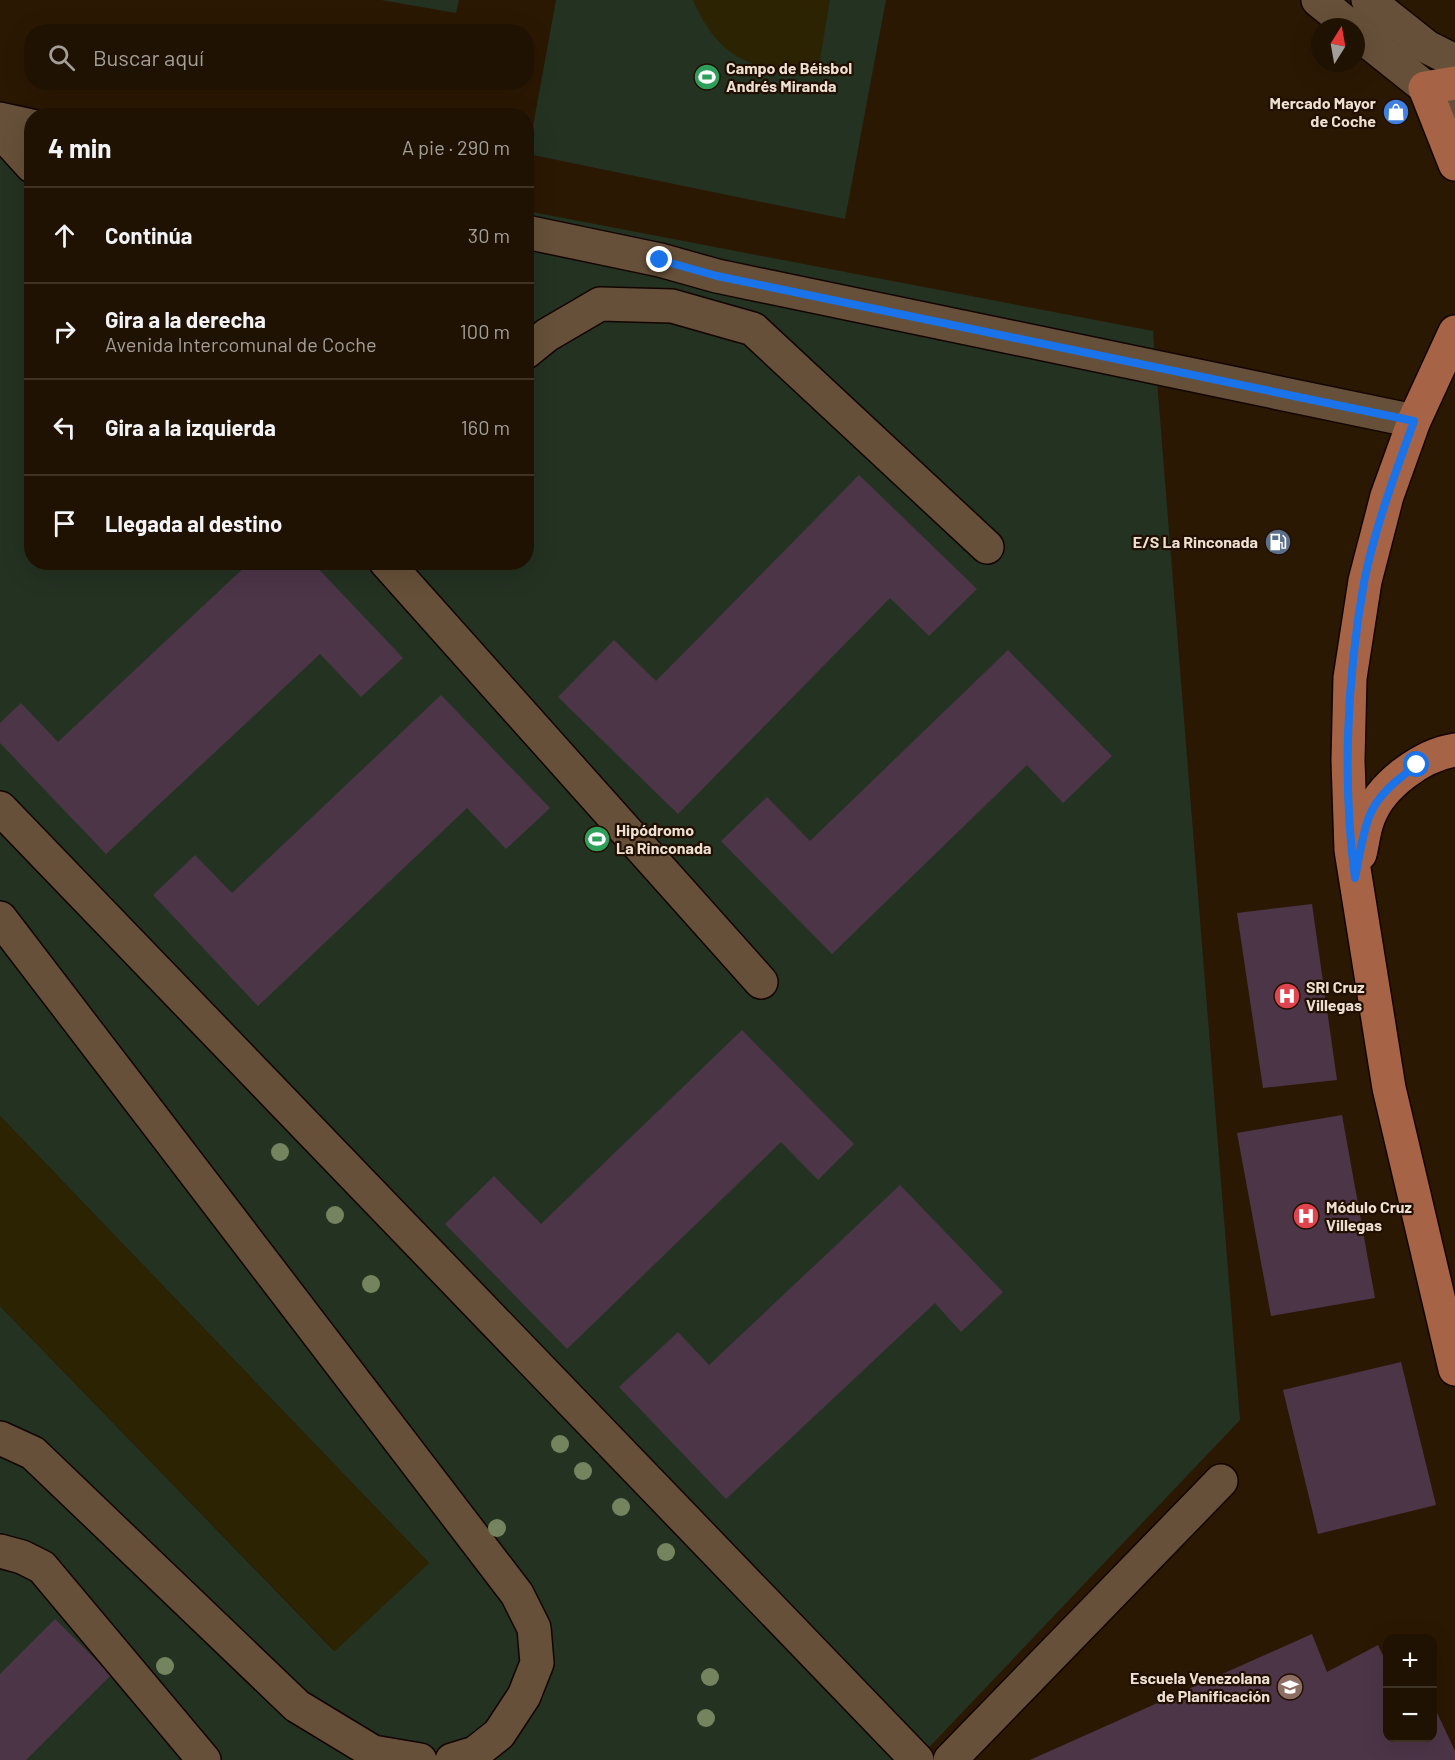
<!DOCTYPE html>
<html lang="es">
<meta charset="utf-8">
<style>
body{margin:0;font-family:Barlow,sans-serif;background:#281b0c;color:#f1f3f6}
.controls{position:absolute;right:18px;bottom:18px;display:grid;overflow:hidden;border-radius:12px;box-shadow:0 6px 24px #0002}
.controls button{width:54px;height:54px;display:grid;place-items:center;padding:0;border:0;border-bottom:2px solid #3d3224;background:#201202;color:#f1f3f6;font:30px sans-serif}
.compass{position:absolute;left:1311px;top:18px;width:54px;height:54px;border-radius:50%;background:#201202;box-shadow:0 6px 24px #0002;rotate:11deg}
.stop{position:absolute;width:18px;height:18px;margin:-14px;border:4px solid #1a73e8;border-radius:50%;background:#fff}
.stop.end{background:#1a73e8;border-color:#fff;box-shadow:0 2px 6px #0008}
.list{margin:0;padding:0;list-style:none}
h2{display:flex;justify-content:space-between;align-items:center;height:78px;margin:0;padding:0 24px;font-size:26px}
h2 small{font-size:20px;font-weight:400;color:#a29e99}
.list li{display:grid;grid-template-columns:39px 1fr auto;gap:18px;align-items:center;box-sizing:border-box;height:96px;padding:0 24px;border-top:2px solid #3d3224}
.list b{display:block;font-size:22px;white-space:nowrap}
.list p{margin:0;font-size:20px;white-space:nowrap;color:#a29e99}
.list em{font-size:20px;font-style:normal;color:#a29e99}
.icon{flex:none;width:33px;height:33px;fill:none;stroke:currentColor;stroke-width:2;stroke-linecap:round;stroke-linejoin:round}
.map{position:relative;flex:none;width:1455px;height:1760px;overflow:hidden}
.search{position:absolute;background:#201202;box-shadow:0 6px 24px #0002;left:24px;top:24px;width:510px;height:66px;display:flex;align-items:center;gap:15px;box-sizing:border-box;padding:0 21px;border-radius:24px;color:#a29e99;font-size:22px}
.panel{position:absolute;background:#201202;box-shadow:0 6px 24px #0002;left:24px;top:108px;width:510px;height:462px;border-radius:24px}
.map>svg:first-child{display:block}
</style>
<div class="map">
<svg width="1455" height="1760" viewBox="0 0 1455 1760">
<rect width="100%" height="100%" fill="#2b1803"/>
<g fill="#243222">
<polygon points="381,0 459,0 456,13"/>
<polygon points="556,0 886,0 845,219 528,154"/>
<polygon points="0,109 32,116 32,562 526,562 527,211 1153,331 1240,1420 917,1760 0,1760 0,1306 334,1651 429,1563 0,1116"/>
</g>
<g fill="#2c2303">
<path d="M693 0H830L819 65C757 77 718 59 693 0Z"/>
<polygon points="0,1116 429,1563 335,1651 0,1306"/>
</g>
<g fill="#4d3548">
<polygon points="859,475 977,589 929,636 890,598 678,814 558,697 614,640 656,681"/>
<polygon points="250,562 312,562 403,658 361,697 320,654 106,854 0,743 0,723 21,703 58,742"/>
<polygon points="1008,650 1112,756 1063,803 1027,765 832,954 721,841 767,797 810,841"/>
<polygon points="441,695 550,808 506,849 467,808 258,1006 153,895 195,855 232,893"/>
<polygon points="1312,904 1337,1080 1263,1088 1237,913"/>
<polygon points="742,1030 854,1144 818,1180 781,1142 567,1349 445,1224 494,1176 541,1224"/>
<polygon points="1342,1115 1375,1298 1271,1316 1237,1133"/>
<polygon points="900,1185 1003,1292 961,1332 935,1303 726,1499 619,1387 678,1332 709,1365"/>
<polygon points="1401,1362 1436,1505 1318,1534 1283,1390"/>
<polygon points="55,1619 111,1675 26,1760 0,1760 0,1674"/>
<polygon points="1312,1634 1327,1672 1378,1645 1388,1666 1388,1738 1432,1738 1432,1702 1455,1751 1455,1760 1030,1760"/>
</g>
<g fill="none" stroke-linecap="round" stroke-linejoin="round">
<defs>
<g id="minor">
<polyline points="1318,0 1351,27"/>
<polyline points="1368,0 1427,47 1455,61"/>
<polyline points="1356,32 1455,111"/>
<polyline points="0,119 32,126"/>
<polyline points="0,131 32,166"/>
<polyline points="526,232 660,260 717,276 1414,421"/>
<polyline points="526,352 547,335 600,304 672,306 753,329 987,547"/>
<polyline points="386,562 761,982"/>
<polyline points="0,808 917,1760"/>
<polyline points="0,918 517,1594 534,1628 537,1663 524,1696 499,1734 475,1753 452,1760"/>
<polyline points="0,1438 33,1453 297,1706 373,1752 420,1760"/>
<polyline points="0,1551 22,1557 42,1567 204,1760"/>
<polyline points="950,1760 1221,1481"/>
</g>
<g id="major">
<polyline points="1455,83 1425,88 1455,164"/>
<polyline points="1455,332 1414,421 1387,496 1365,581 1350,678 1348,760 1351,850 1389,1088 1455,1369"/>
<path d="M1360 854C1363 842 1364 829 1369 817 1381 785 1422 755 1455 750"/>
</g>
</defs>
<use href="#minor" stroke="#130400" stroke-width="36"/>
<use href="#major" stroke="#130400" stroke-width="36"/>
<use href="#minor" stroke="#665039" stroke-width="33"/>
<use href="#major" stroke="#a66346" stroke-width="33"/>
</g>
<g fill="#74845f">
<circle cx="280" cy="1152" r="9"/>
<circle cx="335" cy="1215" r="9"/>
<circle cx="371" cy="1284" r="9"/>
<circle cx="560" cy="1444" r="9"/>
<circle cx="583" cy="1471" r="9"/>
<circle cx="621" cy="1507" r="9"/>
<circle cx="497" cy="1528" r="9"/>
<circle cx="666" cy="1552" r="9"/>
<circle cx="165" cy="1666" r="9"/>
<circle cx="710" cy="1677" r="9"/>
<circle cx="706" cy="1718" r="9"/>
</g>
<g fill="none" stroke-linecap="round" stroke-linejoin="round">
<path stroke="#1a73e8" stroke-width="8" d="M660 260 717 276 1414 421C1395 474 1375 527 1364 582 1347 678 1342 782 1355 878 1359 858 1362 836 1369 817 1377 795 1399 778 1417 765"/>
</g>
<defs>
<symbol id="stadium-disc" viewBox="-11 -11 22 22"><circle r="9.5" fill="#2e9e5b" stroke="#210f00"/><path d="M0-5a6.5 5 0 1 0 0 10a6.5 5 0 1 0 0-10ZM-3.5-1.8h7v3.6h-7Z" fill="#fff"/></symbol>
<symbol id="shop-disc" viewBox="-11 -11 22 22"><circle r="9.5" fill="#3f7fe0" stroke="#210f00"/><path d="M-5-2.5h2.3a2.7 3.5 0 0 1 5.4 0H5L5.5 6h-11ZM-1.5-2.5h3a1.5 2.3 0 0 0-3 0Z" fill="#fff"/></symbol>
<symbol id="fuel-disc" viewBox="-11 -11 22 22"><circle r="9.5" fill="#5c6f8a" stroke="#210f00"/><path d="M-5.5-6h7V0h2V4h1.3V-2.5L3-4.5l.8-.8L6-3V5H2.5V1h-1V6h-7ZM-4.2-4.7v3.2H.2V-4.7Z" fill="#fff"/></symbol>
<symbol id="hospital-disc" viewBox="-11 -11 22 22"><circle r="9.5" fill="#e0444e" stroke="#210f00"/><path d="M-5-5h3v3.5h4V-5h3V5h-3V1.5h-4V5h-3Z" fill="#fff"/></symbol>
<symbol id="university-disc" viewBox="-11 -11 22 22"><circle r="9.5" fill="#8d6e63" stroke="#210f00"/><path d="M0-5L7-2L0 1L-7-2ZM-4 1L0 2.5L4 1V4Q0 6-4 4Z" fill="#fff"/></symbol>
</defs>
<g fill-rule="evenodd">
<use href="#stadium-disc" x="692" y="62" width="30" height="30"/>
<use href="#shop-disc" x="1381" y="97" width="30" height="30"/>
<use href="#fuel-disc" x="1263" y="527" width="30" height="30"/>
<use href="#stadium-disc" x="582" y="824" width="30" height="30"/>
<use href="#hospital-disc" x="1272" y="981" width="30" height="30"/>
<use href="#hospital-disc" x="1291" y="1201" width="30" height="30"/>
<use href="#university-disc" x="1275" y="1672" width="30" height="30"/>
</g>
<g text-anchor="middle" stroke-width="4.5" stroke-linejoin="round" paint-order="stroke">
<g font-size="16" font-weight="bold" fill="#ede0d2" stroke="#210f00" text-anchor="start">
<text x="726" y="74">Campo de Béisbol<tspan x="726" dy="18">Andrés Miranda</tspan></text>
<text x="1376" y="109" text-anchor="end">Mercado Mayor<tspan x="1376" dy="18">de Coche</tspan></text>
<text x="1258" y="548" text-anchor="end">E/S La Rinconada</text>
<text x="616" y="836">Hipódromo<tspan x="616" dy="18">La Rinconada</tspan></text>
<text x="1306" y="993">SRI Cruz<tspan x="1306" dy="18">Villegas</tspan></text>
<text x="1326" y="1213">Módulo Cruz<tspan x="1326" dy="18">Villegas</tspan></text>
<text x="1270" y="1684" text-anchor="end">Escuela Venezolana<tspan x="1270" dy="18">de Planificación</tspan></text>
</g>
</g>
</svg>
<div class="controls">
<button>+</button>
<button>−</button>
</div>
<svg class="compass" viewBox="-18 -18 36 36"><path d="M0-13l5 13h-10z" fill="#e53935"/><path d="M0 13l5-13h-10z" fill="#a29e99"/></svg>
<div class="stop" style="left:1417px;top:765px"></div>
<div class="stop end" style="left:660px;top:260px"></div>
<div class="search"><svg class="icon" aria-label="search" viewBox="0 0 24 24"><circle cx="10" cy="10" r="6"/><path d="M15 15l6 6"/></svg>Buscar aquí</div>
<section class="panel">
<h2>4 min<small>A pie · 290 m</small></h2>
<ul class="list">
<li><svg class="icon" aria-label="ahead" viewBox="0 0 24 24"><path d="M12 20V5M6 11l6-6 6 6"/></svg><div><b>Continúa</b></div><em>30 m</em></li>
<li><svg class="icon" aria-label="right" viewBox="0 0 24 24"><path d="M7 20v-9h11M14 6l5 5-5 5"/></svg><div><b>Gira a la derecha</b><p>Avenida Intercomunal de Coche</p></div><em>100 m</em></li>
<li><svg class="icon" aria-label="left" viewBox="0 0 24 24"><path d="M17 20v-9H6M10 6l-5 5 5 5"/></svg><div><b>Gira a la izquierda</b></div><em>160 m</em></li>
<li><svg class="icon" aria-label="arrive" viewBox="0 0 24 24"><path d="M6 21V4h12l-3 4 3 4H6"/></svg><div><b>Llegada al destino</b></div></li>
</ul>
</section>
</div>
